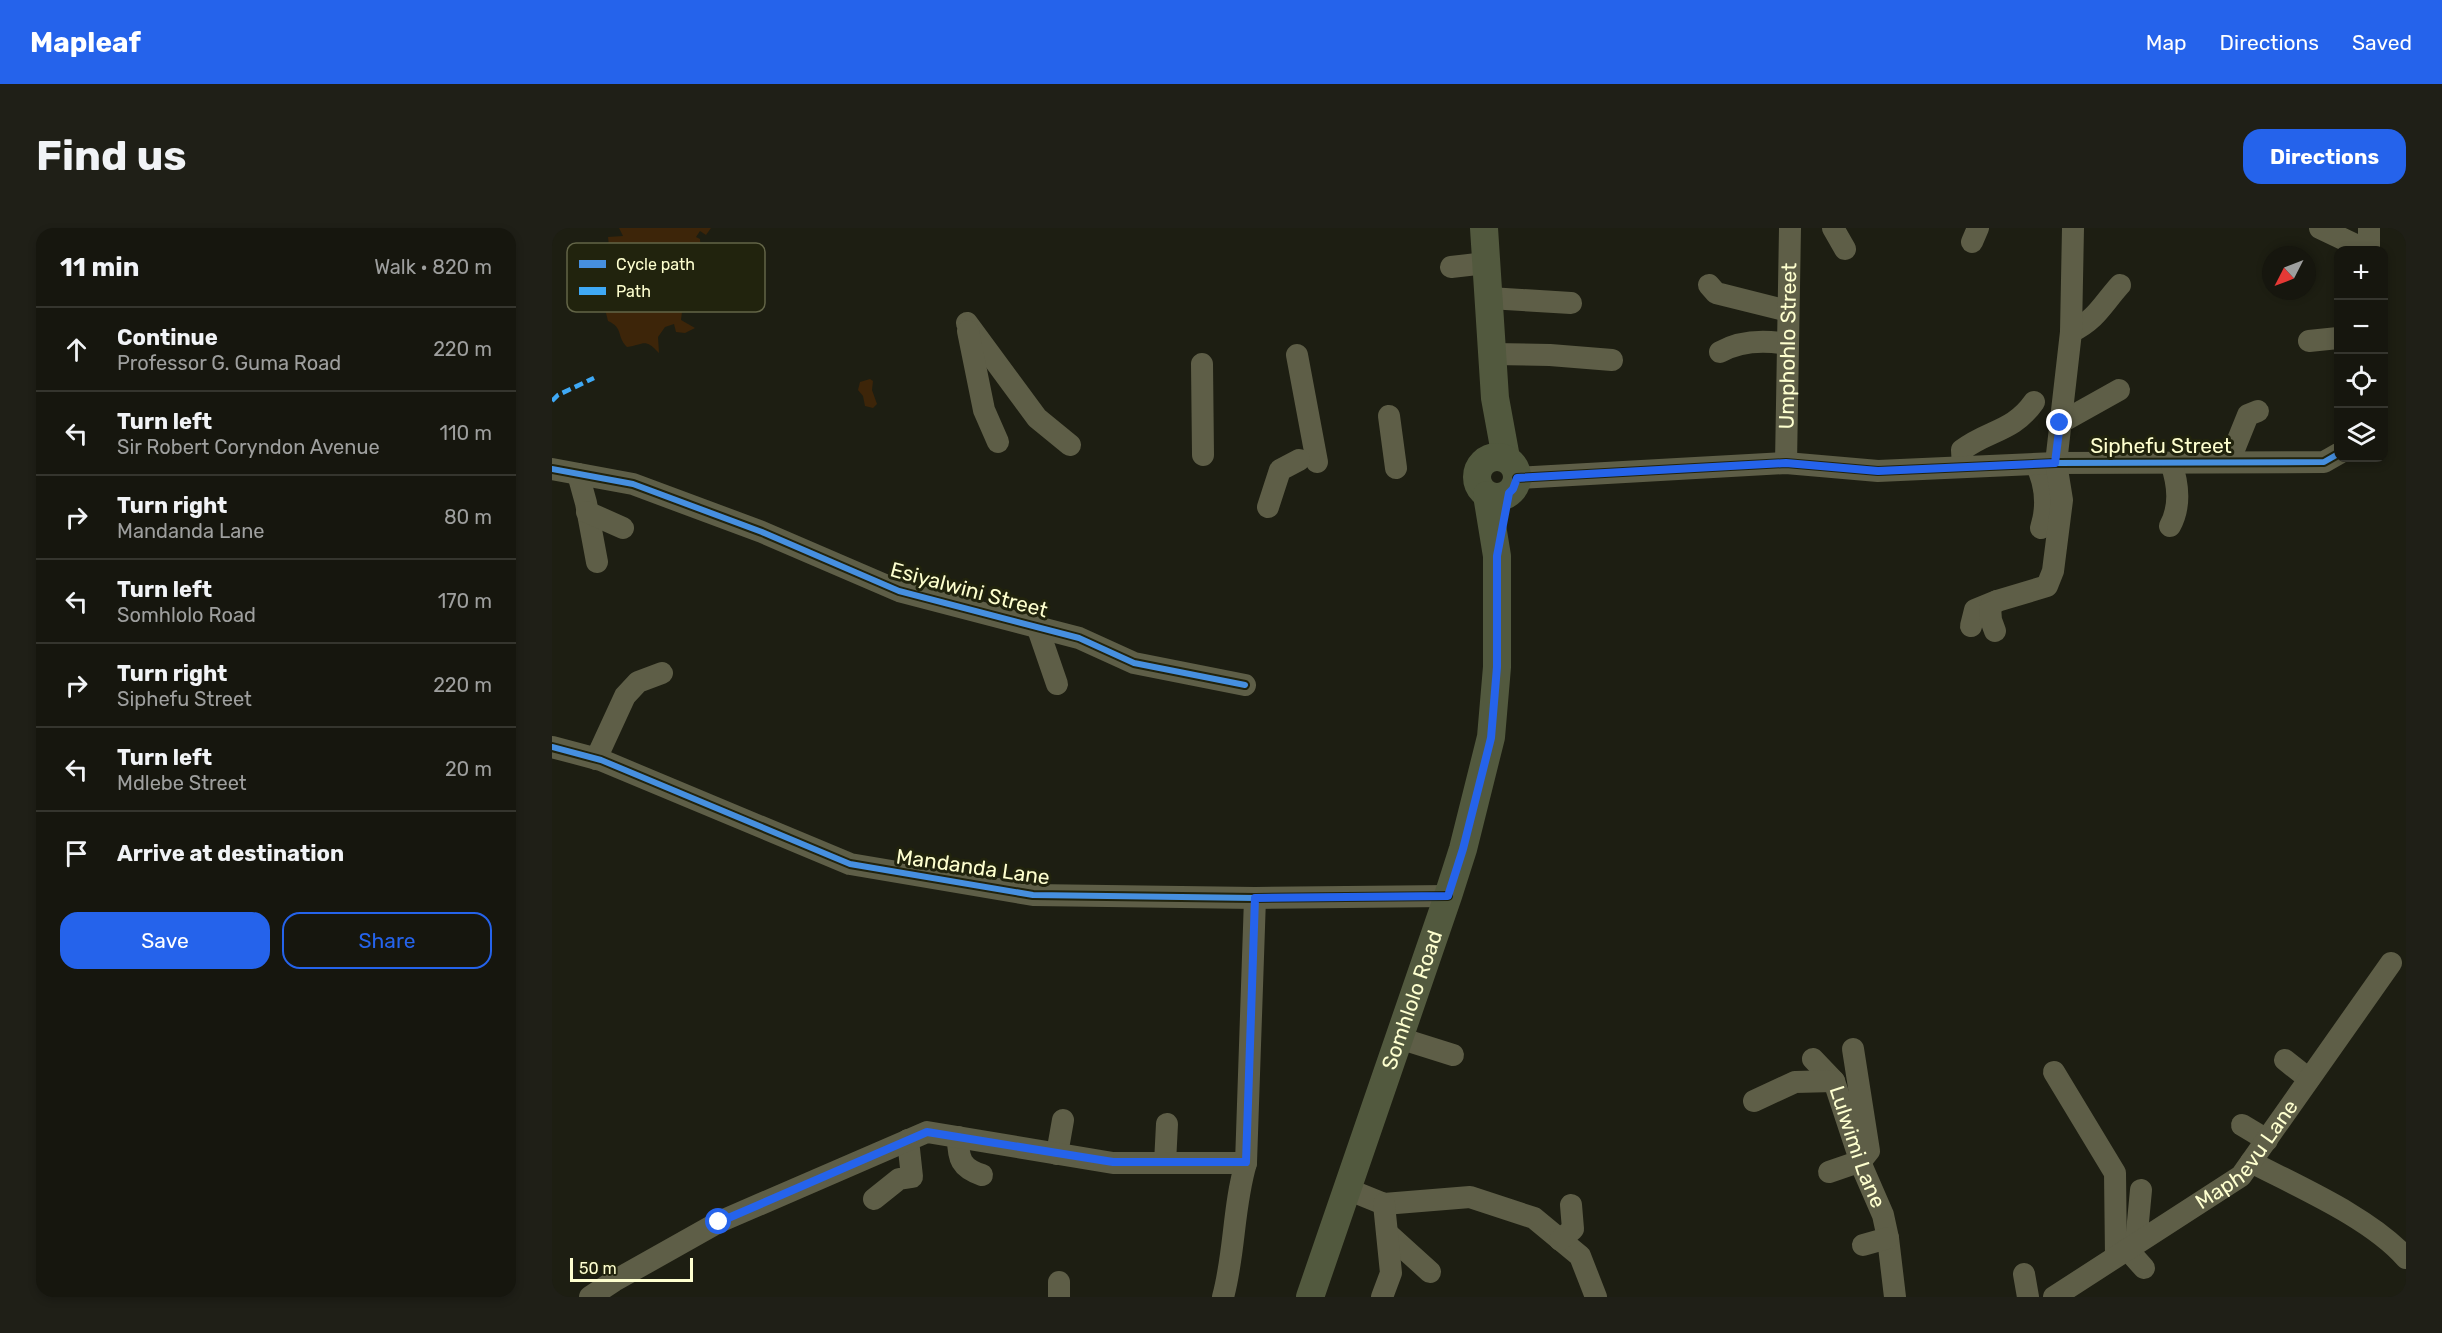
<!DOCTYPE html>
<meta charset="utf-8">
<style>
body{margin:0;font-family:Rubik,sans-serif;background:#1f1f17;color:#f1f3f6}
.controls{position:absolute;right:18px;top:18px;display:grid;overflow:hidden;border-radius:12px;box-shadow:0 3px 9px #0003}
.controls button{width:54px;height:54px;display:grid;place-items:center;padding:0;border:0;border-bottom:2px solid #35352e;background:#16160e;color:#f1f3f6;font:30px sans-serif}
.compass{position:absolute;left:1710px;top:18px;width:54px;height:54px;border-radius:50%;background:#16160e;box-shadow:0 3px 9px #0003;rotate:228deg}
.scale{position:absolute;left:18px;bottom:15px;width:123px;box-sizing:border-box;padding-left:6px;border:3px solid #feffcf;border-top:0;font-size:16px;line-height:21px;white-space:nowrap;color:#feffcf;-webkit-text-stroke:4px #21230d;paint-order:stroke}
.stop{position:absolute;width:18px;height:18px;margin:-14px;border:4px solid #2563eb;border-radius:50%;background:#fff}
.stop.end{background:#2563eb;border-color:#fff;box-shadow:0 2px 6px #0008}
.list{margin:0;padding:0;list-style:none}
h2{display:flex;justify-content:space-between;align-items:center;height:78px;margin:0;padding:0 24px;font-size:26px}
h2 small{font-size:20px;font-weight:400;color:#9e9f9e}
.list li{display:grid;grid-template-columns:39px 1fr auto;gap:18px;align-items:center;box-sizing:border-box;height:84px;padding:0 24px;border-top:2px solid #35352e}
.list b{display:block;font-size:22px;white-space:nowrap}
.list p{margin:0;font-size:20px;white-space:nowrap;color:#9e9f9e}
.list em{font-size:20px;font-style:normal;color:#9e9f9e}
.actions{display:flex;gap:12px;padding:18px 24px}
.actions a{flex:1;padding:14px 0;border:2px solid #2563eb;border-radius:18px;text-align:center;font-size:21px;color:#2563eb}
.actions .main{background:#2563eb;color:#fff}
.icon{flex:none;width:33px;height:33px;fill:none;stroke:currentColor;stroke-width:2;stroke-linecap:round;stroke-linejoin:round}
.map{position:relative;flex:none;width:1854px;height:1069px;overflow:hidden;border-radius:18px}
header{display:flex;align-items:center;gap:36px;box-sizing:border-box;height:84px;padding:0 30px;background:#2563eb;color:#fff}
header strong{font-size:28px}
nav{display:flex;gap:33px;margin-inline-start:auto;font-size:21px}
.intro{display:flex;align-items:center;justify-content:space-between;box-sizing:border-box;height:144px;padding:0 36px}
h1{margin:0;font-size:42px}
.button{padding:15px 27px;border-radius:18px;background:#2563eb;color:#fff;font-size:21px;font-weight:700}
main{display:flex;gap:36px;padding:0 36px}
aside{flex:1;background:#16160e;border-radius:18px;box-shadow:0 3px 9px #0003}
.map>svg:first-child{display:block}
</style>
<header>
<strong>Mapleaf</strong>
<nav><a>Map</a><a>Directions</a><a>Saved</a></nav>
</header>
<div class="intro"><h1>Find us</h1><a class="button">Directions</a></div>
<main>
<aside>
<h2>11 min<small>Walk · 820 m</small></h2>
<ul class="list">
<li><svg class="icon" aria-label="ahead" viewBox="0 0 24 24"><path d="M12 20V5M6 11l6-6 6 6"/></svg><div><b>Continue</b><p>Professor G. Guma Road</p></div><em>220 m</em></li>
<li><svg class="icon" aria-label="left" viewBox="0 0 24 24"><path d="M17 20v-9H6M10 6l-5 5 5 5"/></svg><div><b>Turn left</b><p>Sir Robert Coryndon Avenue</p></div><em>110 m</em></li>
<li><svg class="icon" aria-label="right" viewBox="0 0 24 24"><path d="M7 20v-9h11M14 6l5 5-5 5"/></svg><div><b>Turn right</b><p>Mandanda Lane</p></div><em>80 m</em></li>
<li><svg class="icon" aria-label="left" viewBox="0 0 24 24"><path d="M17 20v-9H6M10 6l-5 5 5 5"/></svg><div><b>Turn left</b><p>Somhlolo Road</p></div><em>170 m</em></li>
<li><svg class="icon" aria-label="right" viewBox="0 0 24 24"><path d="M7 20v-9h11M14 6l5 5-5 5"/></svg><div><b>Turn right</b><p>Siphefu Street</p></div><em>220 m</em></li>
<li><svg class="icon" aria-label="left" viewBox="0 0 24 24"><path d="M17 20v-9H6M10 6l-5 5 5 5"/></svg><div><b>Turn left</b><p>Mdlebe Street</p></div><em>20 m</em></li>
<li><svg class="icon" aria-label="arrive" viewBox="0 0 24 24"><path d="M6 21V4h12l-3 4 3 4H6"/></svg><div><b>Arrive at destination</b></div></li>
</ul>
<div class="actions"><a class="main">Save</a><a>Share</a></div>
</aside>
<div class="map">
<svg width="1854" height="1069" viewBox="0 0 1854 1069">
<rect width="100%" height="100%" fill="#1d1e12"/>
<g fill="#3d2509">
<path d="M67 0H159L154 7 148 3 144 9 148 11 149 26 159 34 154 42 143 46C144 62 147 66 131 75L129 92 143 100 133 105 124 104 122 96 113 99 106 109 107 125C92 109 92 117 75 119 64 108 72 100 56 93L52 77 43 67 47 33 44 26 57 18 56 9 71 8Z"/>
<polygon points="318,151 321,153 320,162 325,176 321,180 313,178 311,168 306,162 308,154"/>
</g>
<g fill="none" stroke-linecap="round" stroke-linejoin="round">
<g stroke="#5e5e47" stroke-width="22">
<polyline points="1281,0 1293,21"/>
<polyline points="1768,0 1814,22"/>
<polyline points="1817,0 1817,22"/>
<polyline points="1420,14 1426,0"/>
<polyline points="899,39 934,35"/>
<polyline points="1157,57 1164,65 1236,83"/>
<polyline points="937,70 1019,75"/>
<polyline points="415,95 485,190 518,217"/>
<polyline points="416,103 432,182 446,214"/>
<path d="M1519 104C1545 91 1550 77 1568 57"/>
<polyline points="1757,113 1786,110"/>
<path d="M1168 124C1189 112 1213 112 1236 116"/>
<polyline points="940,126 998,127 1060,132"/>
<polyline points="745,127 765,234"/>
<polyline points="650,136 651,227"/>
<polyline points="837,188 844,240"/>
<polyline points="1508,195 1567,162"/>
<polyline points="1677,234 1696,187 1706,183"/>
<path id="s1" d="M1234 235 1238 0"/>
<path d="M1484 236C1494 257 1496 278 1489 300"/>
<path d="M1411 239 1410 222C1436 202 1461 204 1482 174"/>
<polyline points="0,241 81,256 210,304 347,363 527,410 582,435 693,457"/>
<polyline points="26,246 34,275 45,334"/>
<polyline points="965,250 1234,235 1326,243 1504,235 1772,234 1786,226"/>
<polyline points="716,279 728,242 747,232"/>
<polyline points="35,284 71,300"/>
<path d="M1618 298C1629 278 1626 255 1619 235"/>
<polyline points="485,398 505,456"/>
<polyline points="1419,398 1423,382 1445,373"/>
<polyline points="1443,403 1439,392 1438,379 1445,373 1495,358 1501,343 1510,272 1504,235 1519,104 1521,0"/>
<polyline points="0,519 49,532 298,636 481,667 703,670 896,668"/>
<polyline points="44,531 73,468 86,454 110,445"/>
<polyline points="847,810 901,827"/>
<polyline points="1261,831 1282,853"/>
<polyline points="1733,832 1757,851"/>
<polyline points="1502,844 1563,945 1564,1028"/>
<path id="s2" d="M1202 873 1243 854 1282 853 1311 941 1331 987 1336 1010 1343 1069"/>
<polyline points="1690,897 1715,912"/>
<path d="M406 909C406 931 409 940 430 947"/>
<polyline points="505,926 511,892"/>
<path d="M1699 934C1747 959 1819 990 1854 1030"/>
<polyline points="613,935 615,896"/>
<polyline points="1277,944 1309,933 1317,923 1301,821"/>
<polyline points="795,961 832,976 918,969 982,990 1028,1028 1044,1069"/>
<polyline points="322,971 347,951 360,949 356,912"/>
<polyline points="836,1006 878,1044"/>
<polyline points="1008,1012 1021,1001 1019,977"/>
<polyline points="1584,1015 1589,962"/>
<polyline points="1311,1017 1336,1010"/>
<polyline points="1575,1021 1592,1040"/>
<polyline points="1472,1046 1476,1069"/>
<polyline points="507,1054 507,1069"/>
<polyline points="38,1069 62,1053 167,994 375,904 561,935 694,935"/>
<path d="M671 1069C683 1025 681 978 694 935L703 670"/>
<polyline points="830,1069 839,1045 832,976"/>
<path id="s3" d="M1502 1069 1689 948 1839 735"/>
</g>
<g stroke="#52593e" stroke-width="28">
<polyline points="932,0 943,170 954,230"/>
<circle cx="945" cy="249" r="20"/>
<path id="s4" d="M758 1069 896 668 911 621 939 509 945 439V328L935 267"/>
</g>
<polyline stroke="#3fa9f5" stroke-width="4.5" stroke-dasharray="9 4.5" stroke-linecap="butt" points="0,173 6,167 42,150"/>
<defs>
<g id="cycleway">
<polyline points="0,241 81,256 210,304 347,363 527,410 582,435 693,457"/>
<polyline points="965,250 1234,235 1326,243 1504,235 1772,234 1786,226"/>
<polyline points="0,519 49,532 298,636 481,667 703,670 896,668"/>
</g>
</defs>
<use href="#cycleway" stroke="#21230d" stroke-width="10"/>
<use href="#cycleway" stroke="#468fdf" stroke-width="6"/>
</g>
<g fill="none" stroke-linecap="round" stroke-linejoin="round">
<polyline stroke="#2563eb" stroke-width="8" points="167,994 375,904 561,934 694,934 703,670 896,668 911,621 939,510 945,439 945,328 957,265 961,261 965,250 1234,235 1326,243 1503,235 1508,195"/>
</g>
<g text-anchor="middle" stroke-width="6" stroke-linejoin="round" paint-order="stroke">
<g font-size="21" fill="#feffcf" stroke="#21230d">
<text dy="7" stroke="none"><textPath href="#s1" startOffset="117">Umphohlo Street</textPath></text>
<text x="1609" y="225">Siphefu Street</text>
<text transform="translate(417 362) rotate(15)" y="7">Esiyalwini Street</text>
<text transform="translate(421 639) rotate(8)" y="7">Mandanda Lane</text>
<text dy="7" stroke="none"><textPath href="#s4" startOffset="314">Somhlolo Road</textPath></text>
<text dy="7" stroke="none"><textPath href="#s2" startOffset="154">Lulwimi Lane</textPath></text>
<text dy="7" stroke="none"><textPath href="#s3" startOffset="242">Maphevu Lane</textPath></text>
</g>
</g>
<rect x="15" y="15" width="198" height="69" rx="9" fill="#21230d" stroke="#636547" stroke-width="1.5"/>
<rect x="27" y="32" width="27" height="8" fill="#468fdf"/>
<rect x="27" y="59" width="27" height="8" fill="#3fa9f5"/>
<g font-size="16" fill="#feffcf">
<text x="64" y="42">Cycle path</text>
<text x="64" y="69">Path</text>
</g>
</svg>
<div class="controls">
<button>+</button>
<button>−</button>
<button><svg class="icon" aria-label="locate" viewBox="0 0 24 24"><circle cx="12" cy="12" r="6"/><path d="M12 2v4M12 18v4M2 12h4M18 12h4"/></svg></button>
<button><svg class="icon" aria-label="layers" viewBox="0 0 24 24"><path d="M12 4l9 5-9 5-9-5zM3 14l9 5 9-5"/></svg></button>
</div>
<svg class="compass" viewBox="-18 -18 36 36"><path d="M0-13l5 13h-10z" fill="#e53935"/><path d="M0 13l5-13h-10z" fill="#9e9f9e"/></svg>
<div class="scale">50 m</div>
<div class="stop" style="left:167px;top:994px"></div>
<div class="stop end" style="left:1508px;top:195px"></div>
</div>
</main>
